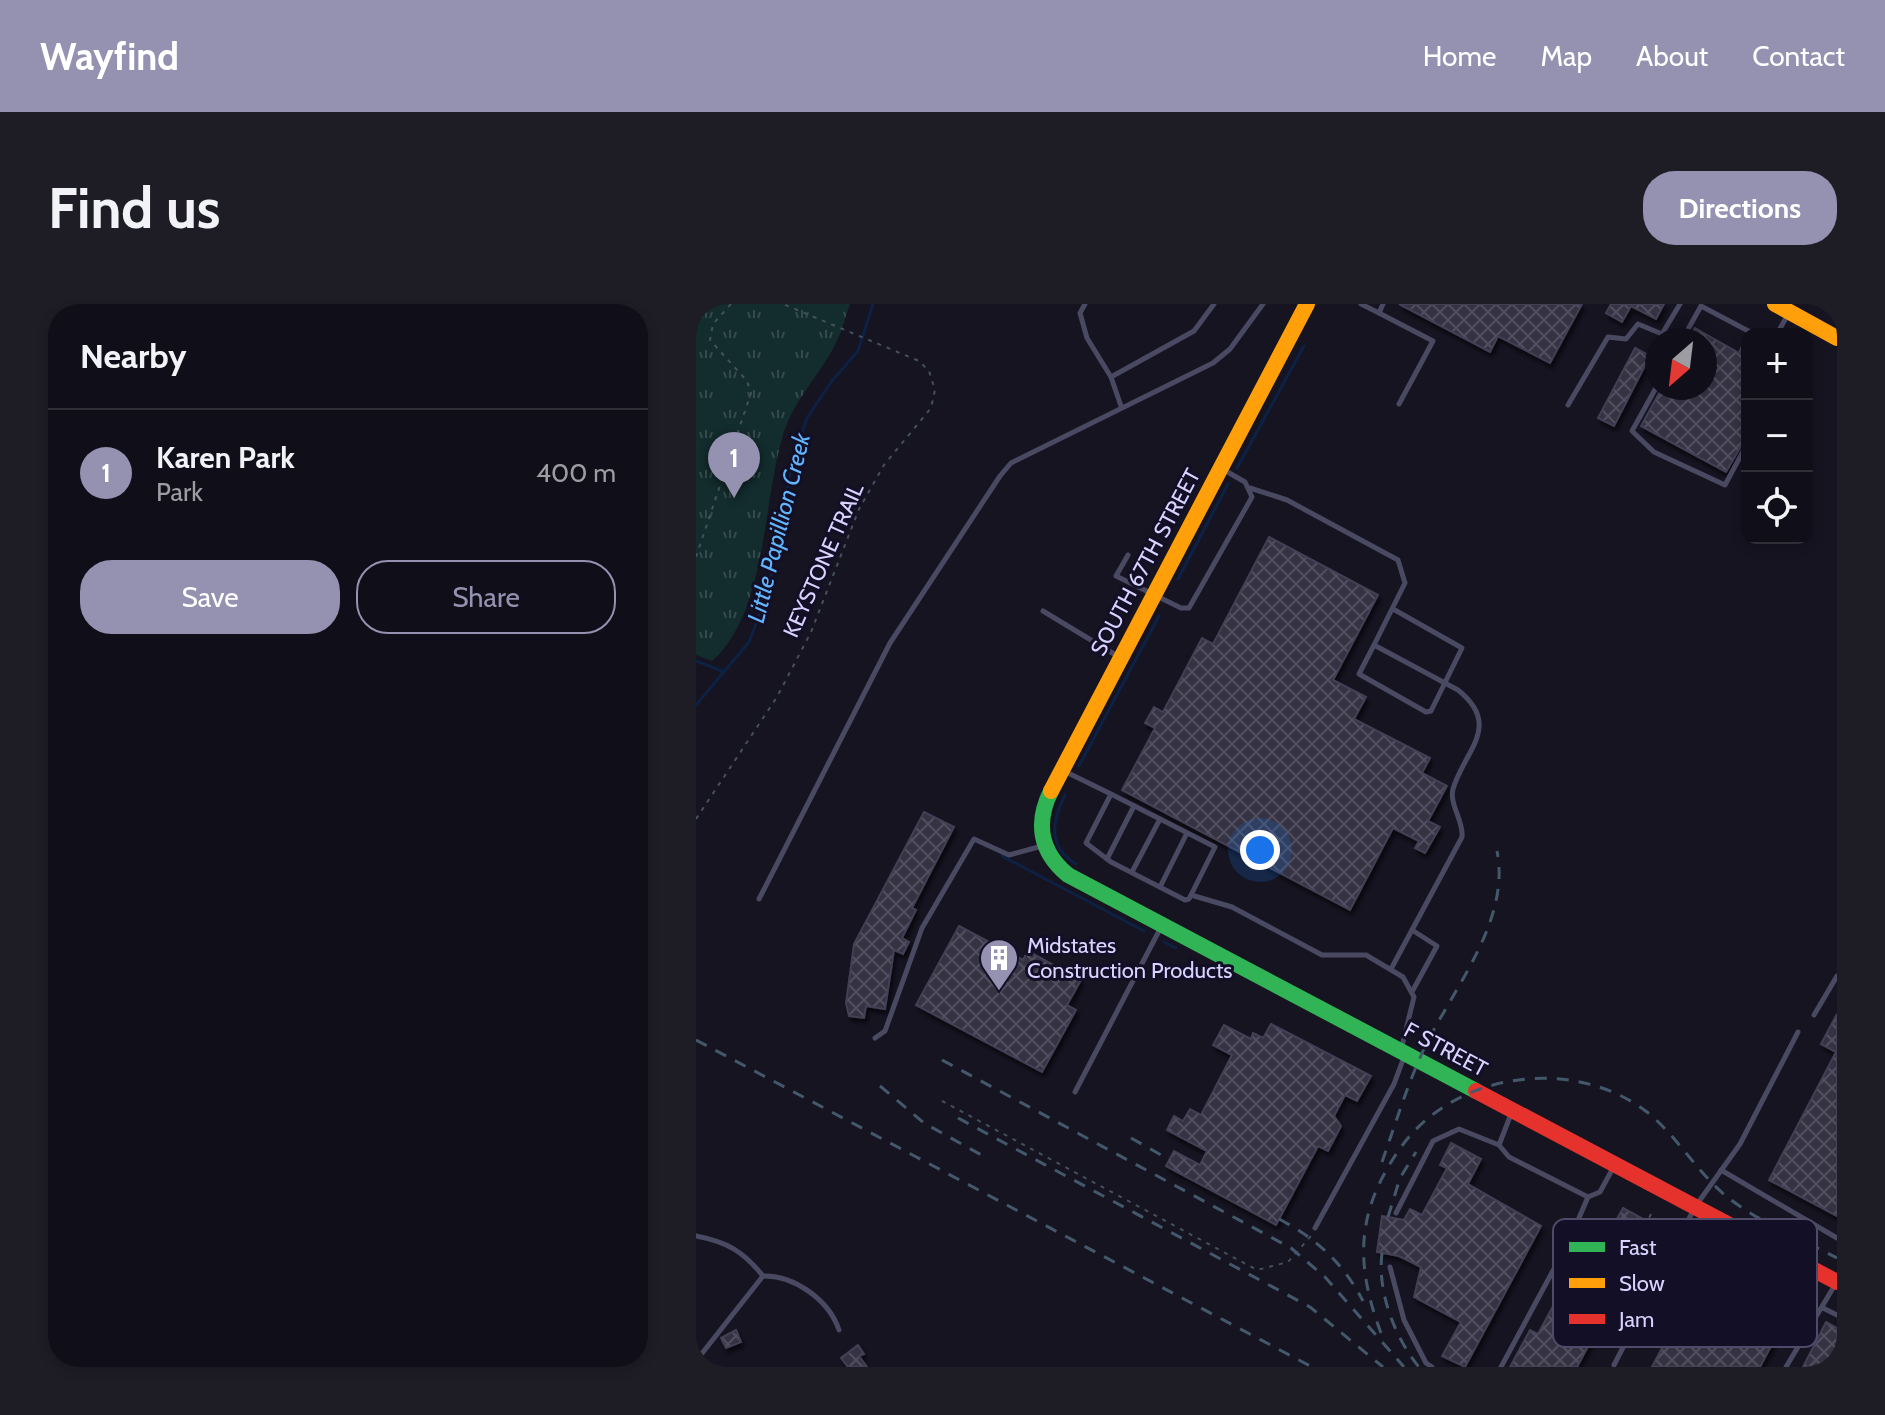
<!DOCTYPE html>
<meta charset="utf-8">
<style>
body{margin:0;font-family:Cabin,sans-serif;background:#1e1d26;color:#f1f3f6}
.controls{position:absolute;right:24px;top:24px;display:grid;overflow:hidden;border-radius:16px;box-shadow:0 4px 12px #0003}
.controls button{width:72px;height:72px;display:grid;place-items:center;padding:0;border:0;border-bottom:2px solid #302f38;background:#100f19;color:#f1f3f6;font:40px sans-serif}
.compass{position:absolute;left:949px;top:24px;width:72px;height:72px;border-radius:50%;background:#100f19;box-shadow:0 4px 12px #0003;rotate:208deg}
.you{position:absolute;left:564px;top:546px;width:28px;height:28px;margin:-20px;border:6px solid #fff;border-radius:50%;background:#1a73e8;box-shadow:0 0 0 12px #1a73e833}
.badge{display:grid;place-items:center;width:52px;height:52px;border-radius:50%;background:#9591b1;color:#fff;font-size:26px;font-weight:700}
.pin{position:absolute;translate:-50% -66px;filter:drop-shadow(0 2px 4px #0008)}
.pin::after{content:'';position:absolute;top:42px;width:28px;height:24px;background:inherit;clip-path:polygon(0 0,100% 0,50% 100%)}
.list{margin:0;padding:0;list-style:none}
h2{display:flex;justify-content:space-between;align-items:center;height:104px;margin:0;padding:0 32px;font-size:34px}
h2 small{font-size:26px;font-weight:400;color:#9c9ca2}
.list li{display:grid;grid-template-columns:52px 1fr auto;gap:24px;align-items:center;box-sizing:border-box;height:128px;padding:0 32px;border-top:2px solid #302f38}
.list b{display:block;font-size:30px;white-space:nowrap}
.list p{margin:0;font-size:26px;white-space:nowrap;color:#9c9ca2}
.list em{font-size:26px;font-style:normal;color:#9c9ca2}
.actions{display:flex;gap:16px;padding:24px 32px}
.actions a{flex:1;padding:18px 0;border:2px solid #9591b1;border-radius:32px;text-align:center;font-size:28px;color:#9591b1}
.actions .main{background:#9591b1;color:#fff}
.icon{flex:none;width:44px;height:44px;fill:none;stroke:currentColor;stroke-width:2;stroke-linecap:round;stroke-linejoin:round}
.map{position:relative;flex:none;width:1141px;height:1063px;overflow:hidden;border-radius:32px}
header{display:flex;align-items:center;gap:48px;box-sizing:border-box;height:112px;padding:0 40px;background:#9591b1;color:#fff}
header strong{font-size:38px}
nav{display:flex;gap:44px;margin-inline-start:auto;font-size:28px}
.intro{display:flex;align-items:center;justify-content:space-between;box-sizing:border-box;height:192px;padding:0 48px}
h1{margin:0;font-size:56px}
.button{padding:20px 36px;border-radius:32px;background:#9591b1;color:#fff;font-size:28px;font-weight:700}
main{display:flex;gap:48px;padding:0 48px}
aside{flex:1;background:#100f19;border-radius:32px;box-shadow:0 4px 12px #0003}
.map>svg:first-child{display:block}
</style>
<header>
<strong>Wayfind</strong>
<nav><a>Home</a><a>Map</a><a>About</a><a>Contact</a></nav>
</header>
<div class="intro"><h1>Find us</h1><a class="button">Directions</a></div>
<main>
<aside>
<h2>Nearby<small></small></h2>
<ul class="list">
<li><span class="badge">1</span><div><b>Karen Park</b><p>Park</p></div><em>400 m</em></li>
</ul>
<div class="actions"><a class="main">Save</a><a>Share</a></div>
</aside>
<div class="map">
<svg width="1141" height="1063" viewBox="0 0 1141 1063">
<defs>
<pattern id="park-tufts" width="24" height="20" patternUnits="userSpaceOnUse" patternTransform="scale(2)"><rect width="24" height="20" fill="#132c2d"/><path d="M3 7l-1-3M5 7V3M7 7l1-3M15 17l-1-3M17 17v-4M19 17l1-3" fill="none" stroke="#354a4c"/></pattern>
<pattern id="building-cross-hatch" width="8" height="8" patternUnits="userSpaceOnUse" patternTransform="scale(2)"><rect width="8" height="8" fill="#343243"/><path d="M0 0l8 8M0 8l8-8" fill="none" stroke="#514f5f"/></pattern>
<filter id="shadow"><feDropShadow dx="2.5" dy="4.5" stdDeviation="2" flood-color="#0009"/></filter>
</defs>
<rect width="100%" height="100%" fill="#161421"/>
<path fill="url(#park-tufts)" d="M0 0H154C149 13 146 28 139 41 123 72 97 97 87 131 67 197 70 310 16 357L0 351Z"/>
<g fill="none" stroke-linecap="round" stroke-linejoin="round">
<g stroke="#0d2144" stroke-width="3">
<polyline points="541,164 608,42"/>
<polyline points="482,275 532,180"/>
<polyline points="0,357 26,367"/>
<polyline points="0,401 53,338 71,291 97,155 111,114 135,78 162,47 177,0"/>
<polyline points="383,462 463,312"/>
<path d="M369 491C356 517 351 542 380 560"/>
<polyline points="306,552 448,627"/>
<polyline points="468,638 480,644"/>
</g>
</g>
<g fill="url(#building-cross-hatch)" stroke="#433f54" stroke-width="2" filter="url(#shadow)">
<polygon points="703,0 886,0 854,59 802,32 794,48"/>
<polygon points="915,0 968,0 960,15 935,2 926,18 910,9"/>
<polygon points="999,24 1043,49 1045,44 1051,47 1051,132 1030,168 945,122 966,84 1009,84 1009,36 992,36"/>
<polygon points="939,44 954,52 918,122 902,114"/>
<polygon points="573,233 682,291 637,376 670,393 658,415 734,454 726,469 751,482 732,517 744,523 729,549 719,544 723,537 697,524 654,606 426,486 459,424 449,419 458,403 467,408 506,334 517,340"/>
<polygon points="228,508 258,523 216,604 220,606 206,634 213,638 207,650 198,646 189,705 170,702 168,714 153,712 150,699 158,640"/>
<polygon points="263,622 327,656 332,647 385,676 371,701 380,706 346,768 220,701"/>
<polygon points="1141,710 1141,912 1073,876 1140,748 1125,740"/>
<polygon points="575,720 675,772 661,797 649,791 638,812 645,822 632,847 622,842 580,921 470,862 478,847 504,861 511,847 471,826 478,812 487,817 494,805 505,811 536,751 517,741 528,721 555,735 557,729 567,734"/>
<polygon points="755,839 785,855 772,880 845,922 769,1063 746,1052 765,1018 718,993 725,963 703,952 681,948 686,912 708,916 714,905 726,911 751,864 744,861"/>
<polygon points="927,904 951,917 949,920 957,925 938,961 905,943"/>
<polygon points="882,956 926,979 881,1063 814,1063 834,1026 842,1030"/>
<polygon points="1012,956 1097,1000 1064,1063 956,1063"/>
<polygon points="1130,1018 1141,1024 1141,1063 1107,1063"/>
<polygon points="40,1026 45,1038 30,1044 25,1034"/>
<polygon points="162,1041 168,1050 163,1052 171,1063 152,1063 145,1054"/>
</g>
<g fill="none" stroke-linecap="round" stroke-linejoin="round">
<g stroke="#44505f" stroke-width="2" stroke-dasharray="4 6" stroke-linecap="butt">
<polyline points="0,253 55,89 51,77 14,36 17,20 35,0"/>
<polyline points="0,515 81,393 115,328 163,205 188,161 235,104 239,86 233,67 223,57 87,0"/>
<polyline points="246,797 561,966 592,958 615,932"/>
<polyline points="955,910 950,920 956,924"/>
</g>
<g stroke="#4a4962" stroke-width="5">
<polyline points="389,0 384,9 391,34 415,73 498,27 518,0"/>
<polyline points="665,0 683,9 687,0"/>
<polyline points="683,9 737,37 703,100"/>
<polyline points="1081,30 1091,12"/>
<polyline points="986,36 1005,2 1058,30"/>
<polyline points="415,73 425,102"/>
<polyline points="961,82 936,127 958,148 1029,181 1051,140"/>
<polyline points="872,101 912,33 930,35 942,20 966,30 984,0"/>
<path d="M554 184 591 196 702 256 709 279 678 341 762 386C807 422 768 447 757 485 753 500 768 518 766 533L695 665"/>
<polyline points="432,251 420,272 485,304 493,304 556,193 549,178 528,166"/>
<polyline points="347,307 423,353"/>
<polyline points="678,341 663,370 730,408 735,407 766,344 697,305"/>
<polyline points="370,468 415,490 390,539 415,558 489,596 493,595 519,543 415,490"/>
<polyline points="411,555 438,502"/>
<polyline points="436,568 464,515"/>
<polyline points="464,583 491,529"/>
<polyline points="495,591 536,603 626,651 670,651 707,673 718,693 705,746"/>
<polyline points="63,595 194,339 304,172 315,159 517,59 534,45 567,0"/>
<polyline points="716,626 741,642 717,686"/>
<polyline points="1118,711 1141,672"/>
<polyline points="179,734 189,727 226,624 278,535 313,551 346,542"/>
<polyline points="379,788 464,625"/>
<polyline points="815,810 803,841 813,853 892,893 904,888 917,864"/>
<polyline points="1025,866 1141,934"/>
<polyline points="700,909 737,837 763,825 803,841"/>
<polyline points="619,924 698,780 708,753"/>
<polyline points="987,925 1091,978 1101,958"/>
<path d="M0 932C31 938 47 947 67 972"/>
<polyline points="694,963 708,1016 730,1059 736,1063"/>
<polyline points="1127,1004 1141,1011"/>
<path d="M0 1057 67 972C98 971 133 996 143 1026"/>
<polyline points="918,1061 999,903 1044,840 1102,728"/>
<polyline points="805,1063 873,937 892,893"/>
<polyline points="1090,1063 1140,979"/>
</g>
<path stroke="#30b455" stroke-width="16" d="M355 487C339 519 344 548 372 571L780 787"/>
<g stroke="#ff9f0a" stroke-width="16">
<polyline points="1079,0 1141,34"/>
<polyline points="355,487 611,0"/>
</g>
<polyline stroke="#e5322d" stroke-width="16" points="780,787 1141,978"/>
<g stroke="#43596b" stroke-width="3" stroke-dasharray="12 10" stroke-linecap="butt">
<polyline points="0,736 616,1063"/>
<polyline points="246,756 595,944 629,973 708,1063"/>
<polyline points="184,782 228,819 289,853"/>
<polyline points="262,814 614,1003 687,1063"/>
<polyline points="435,834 474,856"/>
<path d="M686 858C699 821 711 782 727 747 756 685 815 618 801 547"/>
<polyline points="692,913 704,874 720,848"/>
<path d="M583 915C621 935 647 959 667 997"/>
<path d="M686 949C681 988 699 1034 723 1063"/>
<path d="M685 1029C659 960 660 908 703 846 756 768 877 751 951 808 981 832 1000 867 1030 892 1062 918 1105 935 1141 954"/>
</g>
</g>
<defs>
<symbol id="building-pin" viewBox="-11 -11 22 30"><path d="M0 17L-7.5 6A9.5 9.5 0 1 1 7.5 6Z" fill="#9591b1" stroke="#130f26"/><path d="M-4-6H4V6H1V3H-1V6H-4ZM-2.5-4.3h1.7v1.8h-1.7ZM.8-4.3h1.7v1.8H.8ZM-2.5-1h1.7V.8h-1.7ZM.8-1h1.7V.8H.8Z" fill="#fff"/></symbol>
</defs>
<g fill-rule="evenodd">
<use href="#building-pin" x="281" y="632" width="44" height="60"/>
</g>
<g text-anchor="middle" stroke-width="6" stroke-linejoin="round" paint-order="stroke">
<g font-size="22" fill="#d9d4ff" stroke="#130f26">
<text transform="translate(127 256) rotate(-66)" y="8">KEYSTONE TRAIL</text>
<text transform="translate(449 258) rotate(-62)" y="8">SOUTH 67TH STREET</text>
<text transform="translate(750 745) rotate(28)" y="8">F STREET</text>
</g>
<g font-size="22" fill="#d9d4ff" stroke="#130f26" text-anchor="start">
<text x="331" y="649">Midstates<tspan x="331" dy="25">Construction Products</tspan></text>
</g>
<g font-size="24" font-style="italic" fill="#62b6ff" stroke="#130f26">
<text transform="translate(83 224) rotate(-76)" y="8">Little Papillion Creek</text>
</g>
</g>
<rect x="857" y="915" width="264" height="128" rx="12" fill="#130f26" stroke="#4e4a67" stroke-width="2"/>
<rect x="873" y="938" width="36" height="10" fill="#30b455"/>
<rect x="873" y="974" width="36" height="10" fill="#ff9f0a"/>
<rect x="873" y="1010" width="36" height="10" fill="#e5322d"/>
<g font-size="22" fill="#d9d4ff">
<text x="923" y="951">Fast</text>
<text x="923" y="987">Slow</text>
<text x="923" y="1023">Jam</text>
</g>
</svg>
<div class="controls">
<button>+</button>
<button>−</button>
<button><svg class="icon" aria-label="locate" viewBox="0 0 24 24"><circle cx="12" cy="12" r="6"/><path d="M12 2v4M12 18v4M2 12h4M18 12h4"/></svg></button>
</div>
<svg class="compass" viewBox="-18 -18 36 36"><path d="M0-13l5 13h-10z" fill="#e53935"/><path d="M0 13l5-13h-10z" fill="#9c9ca2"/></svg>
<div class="you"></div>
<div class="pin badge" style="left:38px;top:194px">1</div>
</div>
</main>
